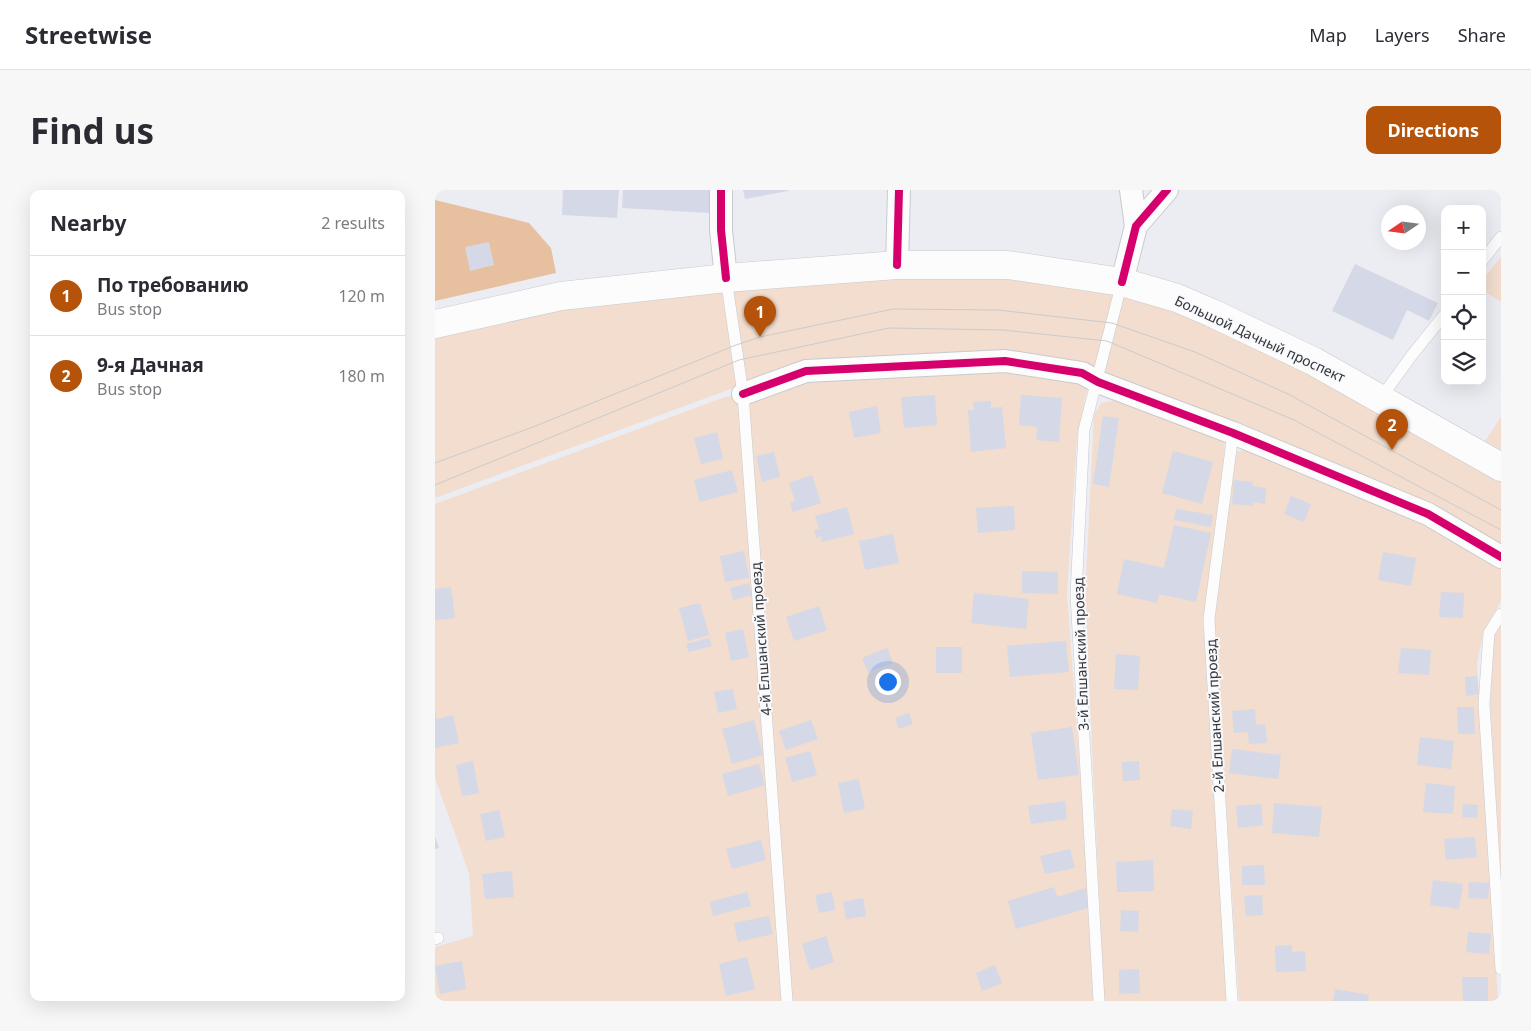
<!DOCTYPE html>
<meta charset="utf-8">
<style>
body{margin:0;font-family:"Noto Sans",sans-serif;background:#f7f7f7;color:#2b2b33}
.controls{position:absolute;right:15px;top:15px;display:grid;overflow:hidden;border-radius:10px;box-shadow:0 5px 20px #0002}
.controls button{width:45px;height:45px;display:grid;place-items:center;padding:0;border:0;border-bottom:1px solid #e1e1e2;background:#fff;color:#2b2b33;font:25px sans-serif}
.compass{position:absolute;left:946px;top:15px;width:45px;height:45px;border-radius:50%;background:#fff;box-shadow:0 5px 20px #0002;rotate:257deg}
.you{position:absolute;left:452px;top:491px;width:18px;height:18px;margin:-12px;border:4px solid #fff;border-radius:50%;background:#1a73e8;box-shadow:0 0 0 8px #1a73e833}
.badge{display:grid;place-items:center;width:32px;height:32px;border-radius:50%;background:#b45309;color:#fff;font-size:16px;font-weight:700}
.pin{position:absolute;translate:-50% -41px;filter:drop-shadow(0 1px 2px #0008)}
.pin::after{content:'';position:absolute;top:26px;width:18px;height:15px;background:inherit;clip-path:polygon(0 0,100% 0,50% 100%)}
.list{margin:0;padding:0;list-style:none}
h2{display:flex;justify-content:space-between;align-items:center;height:65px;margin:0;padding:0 20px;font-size:21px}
h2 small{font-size:16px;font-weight:400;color:#7c7c81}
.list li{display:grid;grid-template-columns:32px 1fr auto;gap:15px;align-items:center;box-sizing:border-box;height:80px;padding:0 20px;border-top:1px solid #e1e1e2}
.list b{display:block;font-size:19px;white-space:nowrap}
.list p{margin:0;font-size:16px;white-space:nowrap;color:#7c7c81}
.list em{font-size:16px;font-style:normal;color:#7c7c81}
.icon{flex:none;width:28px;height:28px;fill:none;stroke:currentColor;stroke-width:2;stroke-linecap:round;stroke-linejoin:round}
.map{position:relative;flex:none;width:1066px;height:811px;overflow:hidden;border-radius:10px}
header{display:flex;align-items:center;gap:30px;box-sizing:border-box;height:70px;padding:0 25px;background:#fff;border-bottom:1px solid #e1e1e2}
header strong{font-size:24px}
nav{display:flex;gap:28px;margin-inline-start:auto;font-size:18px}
.intro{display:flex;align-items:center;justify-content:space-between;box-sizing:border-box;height:120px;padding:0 30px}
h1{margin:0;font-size:35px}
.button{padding:12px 22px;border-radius:10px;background:#b45309;color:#fff;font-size:18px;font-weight:700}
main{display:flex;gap:30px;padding:0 30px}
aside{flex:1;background:#fff;border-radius:10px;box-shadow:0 5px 20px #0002}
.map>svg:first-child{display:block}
</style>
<header>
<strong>Streetwise</strong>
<nav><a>Map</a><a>Layers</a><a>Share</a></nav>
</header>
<div class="intro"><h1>Find us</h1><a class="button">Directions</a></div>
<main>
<aside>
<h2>Nearby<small>2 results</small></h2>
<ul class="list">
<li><span class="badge">1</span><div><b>По требованию</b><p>Bus stop</p></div><em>120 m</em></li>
<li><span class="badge">2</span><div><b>9-я Дачная</b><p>Bus stop</p></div><em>180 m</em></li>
</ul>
</aside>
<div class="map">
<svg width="1066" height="811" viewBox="0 0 1066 811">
<rect width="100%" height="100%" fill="#ecedf3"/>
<g fill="#f2ddce">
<polygon points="1066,67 1066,112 1047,100 1047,90"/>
<polygon points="568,83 664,100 742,121 851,172 1066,289 1066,357 649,177 323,189 0,308 0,145 127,115 261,99"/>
<polygon points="569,177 653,194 642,248 632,404 652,675 658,811 0,811 0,757 38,746 34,683 0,588 0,314 290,207 316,205 374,187"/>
<polygon points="687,209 788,244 790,261 768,430 793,811 669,811 650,407 659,225 666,213"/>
<polygon points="1066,227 1066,260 1050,251"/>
<polygon points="818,259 984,331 1066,374 1066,411 1048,444 1042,473 1063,811 804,811 779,428 798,277 802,261"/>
<polygon points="1066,434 1066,690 1055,513 1058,446"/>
</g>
<polygon fill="#e7c0a0" points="0,10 94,33 116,58 121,83 0,111"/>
<g fill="#d5d8e6">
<polygon points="128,0 184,0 182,28 127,25"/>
<polygon points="188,0 275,0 274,23 187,18"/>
<polygon points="308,0 353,0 353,1 310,9"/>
<polygon points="54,52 59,75 35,81 30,57"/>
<polygon points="920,74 1003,113 994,131 972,120 958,150 897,121"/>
<polygon points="500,205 502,235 469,238 466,207"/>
<polygon points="586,205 627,208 624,252 601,250 602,237 584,235"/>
<polygon points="556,211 556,218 567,217 571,258 536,262 533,220 539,220 538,212"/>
<polygon points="442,216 446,243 419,248 414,222"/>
<polygon points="668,226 684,228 674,297 658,294"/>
<polygon points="282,242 288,269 266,274 259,248"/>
<polygon points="738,261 778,272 767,314 727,303"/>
<polygon points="339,262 345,287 327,292 321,266"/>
<polygon points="297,280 303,302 265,312 259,290"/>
<polygon points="377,285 386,313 358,322 355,313 360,311 354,293"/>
<polygon points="799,290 818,292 817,296 831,298 830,314 818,312 818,316 797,314"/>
<polygon points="856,306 876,314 869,332 849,324"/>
<polygon points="579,316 580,340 543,343 541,318"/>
<polygon points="412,317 419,344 387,352 386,346 381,348 379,340 384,339 380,326"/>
<polygon points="741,319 778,325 776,337 739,330"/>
<polygon points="739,335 776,343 761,412 724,404 722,413 682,404 689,369 729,378"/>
<polygon points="458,344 464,373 430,380 424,351"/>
<polygon points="309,361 314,388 290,392 285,366"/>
<polygon points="948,362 981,368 976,396 943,390"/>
<polygon points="587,381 623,382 623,404 587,403"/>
<polygon points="314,393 317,405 298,410 295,398"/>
<polygon points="16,397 20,428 0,430 0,399"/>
<polygon points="1006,402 1029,403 1028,428 1004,427"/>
<polygon points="539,403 594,409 591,439 536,433"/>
<polygon points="265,413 274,445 253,451 244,418"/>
<polygon points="384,416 392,440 359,451 351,427"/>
<polygon points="308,439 314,467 296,471 290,443"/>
<polygon points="274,448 277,456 254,462 251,454"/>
<polygon points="631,451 634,482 575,487 572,456"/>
<rect x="501" y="457" width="26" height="26"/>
<polygon points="452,458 458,473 433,482 427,468"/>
<polygon points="966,458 996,460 994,485 963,483"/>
<polygon points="681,464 705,466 703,500 679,499"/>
<polygon points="1042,486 1044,504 1031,506 1030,487"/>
<polygon points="298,499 302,519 283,523 279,502"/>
<polygon points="1022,517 1039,517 1040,544 1023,544"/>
<polygon points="820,519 821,535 830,534 832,553 814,554 813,542 799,543 797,521"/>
<polygon points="0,521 2,529 18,525 24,553 0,558"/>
<polygon points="474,523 478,534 464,539 460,528"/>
<polygon points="319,530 328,565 297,574 287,539"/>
<polygon points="376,530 383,549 351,560 344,541"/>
<polygon points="637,537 644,585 603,590 596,543"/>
<polygon points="985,547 1019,551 1016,579 982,575"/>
<polygon points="797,559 846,565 843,589 794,583"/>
<polygon points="375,561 382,585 357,592 350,568"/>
<polygon points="38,571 44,603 27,606 21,575"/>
<polygon points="704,571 705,590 688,591 687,572"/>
<polygon points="324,574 330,595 293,606 287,584"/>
<polygon points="424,589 430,619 409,623 403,593"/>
<polygon points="991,593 1020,596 1018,624 988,622"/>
<polygon points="630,611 632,629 596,634 593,616"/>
<polygon points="839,613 887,617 884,647 837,643"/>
<polygon points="826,614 828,635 803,638 801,616"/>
<polygon points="1028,614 1043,615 1042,628 1027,627"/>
<polygon points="737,619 758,621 756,639 735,636"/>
<polygon points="64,620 70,647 51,651 45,624"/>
<polygon points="0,646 4,658 0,659"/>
<polygon points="1040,647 1042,667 1011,670 1009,649"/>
<polygon points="326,650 331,670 297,679 291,659"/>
<polygon points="635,659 640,678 610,684 605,666"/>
<polygon points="718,670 719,701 682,702 681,672"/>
<polygon points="829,675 830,695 807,695 807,676"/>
<polygon points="77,681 79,707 50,709 47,684"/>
<polygon points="998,690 1028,694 1024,719 995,715"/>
<polygon points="1034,692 1054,693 1053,709 1033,708"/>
<polygon points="619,697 622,707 651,698 653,718 581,739 573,711"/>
<polygon points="312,702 316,716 278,726 275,712"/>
<polygon points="397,702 400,720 384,723 380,705"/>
<polygon points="827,705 828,725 811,726 809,706"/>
<polygon points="428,708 431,726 411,729 408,712"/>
<polygon points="686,720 704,721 703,742 685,741"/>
<polygon points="334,726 338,744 303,752 299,733"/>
<polygon points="1033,742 1056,744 1054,764 1031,762"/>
<polygon points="391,746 399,772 375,780 367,754"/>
<polygon points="857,755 857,762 870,761 871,781 841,782 840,756"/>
<polygon points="312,767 320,799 291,806 284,774"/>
<polygon points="27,771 31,799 5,804 0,776"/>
<polygon points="560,775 567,793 547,801 541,783"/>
<polygon points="704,779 705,803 684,804 684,780"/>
<polygon points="1027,787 1053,787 1053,811 1028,811"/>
<polygon points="900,799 934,805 933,811 898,811"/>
</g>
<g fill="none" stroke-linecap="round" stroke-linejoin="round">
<defs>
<g id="service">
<polyline points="1047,71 1066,47"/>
<polyline points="291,88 308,204 352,811"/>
<polyline points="945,209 977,165 1010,124"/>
<polyline points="1066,424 1054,443 1049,514 1066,779"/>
<polyline points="0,749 3,748"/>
<polyline points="664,811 641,405 649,240 687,92"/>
<polyline points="797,811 774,429 798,243"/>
</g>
<g id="minor">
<polyline points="286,0 286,40 291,88"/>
<polyline points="696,0 701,36"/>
<polyline points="462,75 464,0"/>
<polyline points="687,92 701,36 732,0"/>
<polyline points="308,204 371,181 570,171 647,183 663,192 798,243 993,324 1066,367"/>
</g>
<polyline id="secondary" points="0,134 126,106 291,88 462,75 573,75 687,92 742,108 777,123 878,171 1066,277"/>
</defs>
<use href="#service" stroke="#c9cace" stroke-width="12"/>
<use href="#minor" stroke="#c9cace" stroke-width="24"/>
<use href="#secondary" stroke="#c9cace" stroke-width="29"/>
<use href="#service" stroke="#fcfcfd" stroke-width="11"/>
<use href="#minor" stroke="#fcfcfd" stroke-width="22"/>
<use href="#secondary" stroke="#fcfcfd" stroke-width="28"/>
<g stroke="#cbcbcd" stroke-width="1">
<polyline points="0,273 98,237 301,155 325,147 458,119 563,120 677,133 760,162 853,204 1066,320"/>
<polyline points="0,295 304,170 454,138 568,140 672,151 859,230 1066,340"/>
</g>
<defs>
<g id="cycleway">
<polyline points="286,0 286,40 291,88"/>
<polyline points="462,75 464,0"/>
<polyline points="687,92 701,36 732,0"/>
<polyline points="308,204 371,181 570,171 647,183 663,192 798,243 993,324 1066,367"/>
</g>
</defs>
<use href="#cycleway" stroke="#f8f9fd" stroke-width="11"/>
<use href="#cycleway" stroke="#d6006c" stroke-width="8"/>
</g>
<g text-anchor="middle" stroke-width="4" stroke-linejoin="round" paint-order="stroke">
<g font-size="14" fill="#343539" stroke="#f8f9fd">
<text transform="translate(825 149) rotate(25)" y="5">Большой Дачный проспект</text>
<text transform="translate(326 449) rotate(-94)" y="5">4-й Елшанский проезд</text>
<text transform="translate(646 464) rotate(-92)" y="5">3-й Елшанский проезд</text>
<text transform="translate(780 526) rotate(-93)" y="5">2-й Елшанский проезд</text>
</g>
</g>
</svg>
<div class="controls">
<button>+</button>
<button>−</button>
<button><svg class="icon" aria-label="locate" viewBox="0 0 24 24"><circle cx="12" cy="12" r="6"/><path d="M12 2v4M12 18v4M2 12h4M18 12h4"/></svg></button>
<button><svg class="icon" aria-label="layers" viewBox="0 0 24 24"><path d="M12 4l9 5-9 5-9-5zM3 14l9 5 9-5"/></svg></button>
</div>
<svg class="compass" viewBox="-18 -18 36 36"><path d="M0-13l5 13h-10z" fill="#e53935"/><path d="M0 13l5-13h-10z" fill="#7c7c81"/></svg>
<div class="you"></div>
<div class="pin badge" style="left:325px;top:147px">1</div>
<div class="pin badge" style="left:957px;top:260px">2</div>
</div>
</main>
